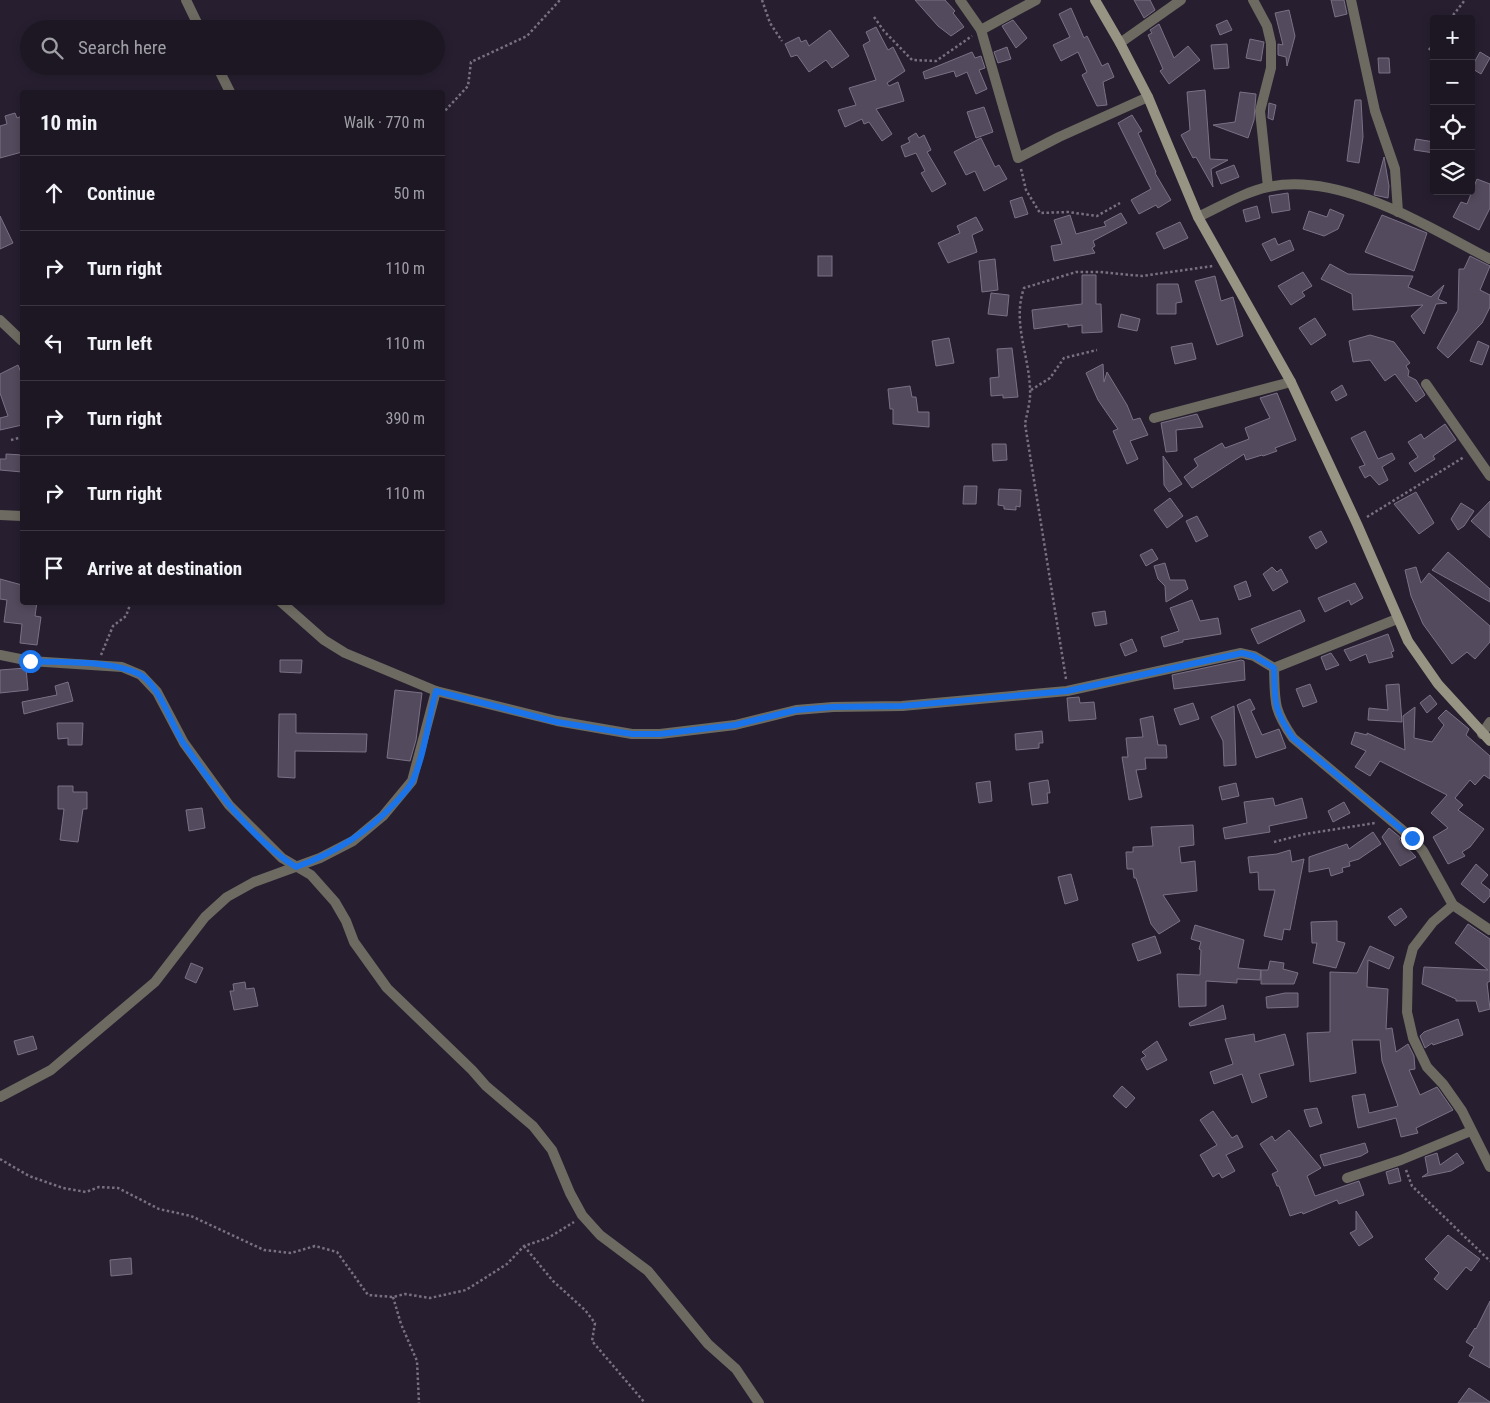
<!DOCTYPE html>
<meta charset="utf-8">
<style>
body{margin:0;font-family:"Roboto Condensed",sans-serif;background:#2a2431;color:#f1f3f6}
.controls{position:absolute;right:15px;top:15px;display:grid;overflow:hidden;border-radius:5px;box-shadow:0 2px 8px #0003}
.controls button{width:45px;height:45px;display:grid;place-items:center;padding:0;border:0;border-bottom:1px solid #3b3641;background:#1d1724;color:#f1f3f6;font:25px sans-serif}
.stop{position:absolute;width:15px;height:15px;margin:-11px;border:4px solid #1a73e8;border-radius:50%;background:#fff}
.stop.end{background:#1a73e8;border-color:#fff;box-shadow:0 1px 5px #0008}
.list{margin:0;padding:0;list-style:none}
h2{display:flex;justify-content:space-between;align-items:center;height:65px;margin:0;padding:0 20px;font-size:21px}
h2 small{font-size:16px;font-weight:400;color:#a09fa6}
.list li{display:grid;grid-template-columns:32px 1fr auto;gap:15px;align-items:center;box-sizing:border-box;height:75px;padding:0 20px;border-top:1px solid #3b3641}
.list b{display:block;font-size:19px;white-space:nowrap}
.list em{font-size:16px;font-style:normal;color:#a09fa6}
.icon{flex:none;width:28px;height:28px;fill:none;stroke:currentColor;stroke-width:2;stroke-linecap:round;stroke-linejoin:round}
.map{position:relative;flex:none;width:1490px;height:1403px;overflow:hidden}
.search{position:absolute;background:#1d1724;box-shadow:0 2px 8px #0003;left:20px;top:20px;width:425px;height:55px;display:flex;align-items:center;gap:12px;box-sizing:border-box;padding:0 18px;border-radius:28px;color:#a09fa6;font-size:19px}
.panel{position:absolute;background:#1d1724;box-shadow:0 2px 8px #0003;left:20px;top:90px;width:425px;height:515px;border-radius:5px}
.map>svg:first-child{display:block}
</style>
<div class="map">
<svg width="1490" height="1403" viewBox="0 0 1490 1403">
<rect width="100%" height="100%" fill="#271f30"/>
<g fill="#534a5d" stroke="#7b7186">
<polygon points="915,0 945,0 955,11 953,13 964,27 951,36 938,26"/>
<polygon points="1134,0 1150,0 1155,10 1144,18"/>
<polygon points="1331,0 1344,0 1347,14 1335,17"/>
<polygon points="1071,8 1084,38 1087,36 1102,66 1108,63 1114,77 1103,82 1107,105 1097,106 1082,75 1087,72 1078,52 1061,61 1053,45 1070,37 1059,14"/>
<polygon points="1289,10 1295,36 1287,66 1286,57 1278,55 1278,44 1283,45 1275,13"/>
<polygon points="1013,20 1027,38 1016,48 1002,26"/>
<polygon points="1227,20 1232,30 1220,35 1216,25"/>
<polygon points="1159,24 1174,58 1188,46 1200,60 1169,84 1160,71 1163,69 1148,35 1152,33 1150,30"/>
<polygon points="876,27 888,50 893,47 905,71 887,83 889,86 898,82 904,101 876,109 892,134 882,141 869,122 864,124 862,119 845,127 838,110 856,105 849,88 876,80 863,45 870,41 866,32"/>
<polygon points="830,30 849,56 832,68 826,60 809,72 797,55 791,57 785,44 799,37 801,42 806,40 809,46"/>
<polygon points="1250,39 1264,42 1261,61 1246,58"/>
<polygon points="1227,44 1229,68 1214,69 1211,45"/>
<polygon points="1007,47 1011,59 998,63 994,52"/>
<polygon points="972,52 975,58 981,56 985,68 979,70 987,89 976,94 967,72 956,77 954,71 925,79 923,72"/>
<polygon points="1480,52 1490,58 1481,74 1471,68"/>
<polygon points="1378,58 1389,58 1390,73 1379,73"/>
<polygon points="1205,90 1210,159 1228,160 1211,169 1213,187 1196,157 1193,158 1181,135 1190,130 1187,92"/>
<polygon points="1240,92 1256,94 1254,120 1248,138 1213,125 1235,122"/>
<polygon points="1355,100 1361,100 1363,137 1359,163 1347,161"/>
<polygon points="1269,103 1276,105 1273,120 1268,118"/>
<polygon points="984,107 993,132 976,138 967,112"/>
<polygon points="15,113 17,118 22,116 22,152 0,158 0,126 7,124 5,116"/>
<polygon points="1132,115 1142,131 1138,133 1156,172 1155,173 1171,200 1158,208 1156,205 1139,214 1131,200 1151,189 1118,123"/>
<polygon points="916,133 919,138 924,135 931,150 927,152 946,184 932,192 921,173 925,171 916,153 905,157 901,146 910,142 908,138"/>
<polygon points="981,138 995,167 999,165 1007,179 984,191 975,171 966,175 954,152"/>
<polygon points="1416,139 1434,142 1434,153 1414,150"/>
<polygon points="1384,157 1389,186 1388,198 1374,195"/>
<polygon points="1234,165 1239,177 1221,184 1216,172"/>
<polygon points="1477,179 1490,184 1490,208 1479,230 1453,217 1461,202 1467,204"/>
<polygon points="1288,193 1290,210 1272,213 1269,196"/>
<polygon points="1022,197 1028,214 1015,218 1010,201"/>
<polygon points="1257,206 1260,218 1246,222 1243,210"/>
<polygon points="1330,209 1344,215 1338,229 1324,236 1303,229 1309,211 1327,217"/>
<polygon points="1121,213 1127,223 1093,241 1095,246 1092,248 1095,253 1054,261 1051,246 1062,244 1054,220 1070,215 1076,234 1106,226 1104,222"/>
<polygon points="1382,215 1427,233 1414,271 1365,252"/>
<polygon points="0,216 13,243 0,249"/>
<polygon points="976,217 983,230 972,235 977,252 948,263 938,243 960,233 957,226"/>
<polygon points="1180,222 1188,238 1164,249 1156,233"/>
<polygon points="1275,238 1278,245 1290,240 1294,250 1271,261 1262,244"/>
<rect x="818" y="256" width="14" height="20"/>
<polygon points="1470,256 1490,266 1480,290 1490,295 1490,307 1482,323 1448,358 1437,348 1458,310 1459,269 1464,269"/>
<polygon points="995,259 998,290 982,292 979,261"/>
<polygon points="1330,264 1348,274 1413,276 1408,287 1431,297 1444,285 1438,299 1447,303 1436,304 1424,334 1411,316 1423,305 1353,310 1352,294 1321,279"/>
<polygon points="1303,272 1312,286 1302,292 1305,296 1291,305 1278,286"/>
<polygon points="1082,275 1096,275 1096,304 1101,304 1102,332 1082,333 1082,325 1068,327 1068,324 1034,329 1032,310 1082,304"/>
<polygon points="1215,276 1221,301 1233,297 1243,336 1217,345 1195,281"/>
<polygon points="1157,284 1178,284 1182,302 1176,303 1176,314 1157,314"/>
<polygon points="991,293 1009,295 1007,316 988,314"/>
<polygon points="1121,314 1140,319 1137,331 1118,327"/>
<polygon points="1315,318 1326,335 1311,345 1299,328"/>
<polygon points="1370,335 1394,342 1410,363 1406,366 1409,371 1408,376 1416,380 1425,395 1416,402 1395,374 1385,381 1370,360 1353,362 1349,341"/>
<polygon points="949,338 954,363 936,366 932,341"/>
<polygon points="1478,341 1489,346 1482,365 1470,361"/>
<polygon points="1192,343 1196,359 1175,364 1171,347"/>
<polygon points="1012,348 1018,397 1003,398 1003,395 991,396 990,378 999,377 997,349"/>
<polygon points="1103,364 1104,382 1107,372 1127,405 1133,420 1140,418 1148,435 1130,441 1138,459 1127,464 1113,431 1118,429 1098,400 1086,373"/>
<polygon points="18,365 22,375 22,425 0,430 0,418 8,416 0,393 0,374"/>
<polygon points="1342,385 1347,395 1336,401 1331,392"/>
<polygon points="910,386 912,397 916,397 918,412 929,412 929,427 893,424 893,409 890,409 888,389"/>
<polygon points="1277,393 1296,440 1275,448 1277,451 1263,456 1262,455 1246,460 1244,454 1192,488 1184,477 1198,466 1194,459 1222,443 1225,448 1249,439 1245,428 1270,418 1260,398"/>
<polygon points="1197,414 1203,427 1176,430 1177,451 1166,452 1161,423"/>
<polygon points="1445,424 1456,440 1433,456 1435,459 1415,472 1409,463 1418,457 1408,442 1421,434 1424,439"/>
<polygon points="1365,431 1378,459 1392,453 1395,459 1382,467 1388,480 1379,485 1370,475 1365,478 1359,467 1365,465 1351,438"/>
<polygon points="992,444 1006,444 1007,460 993,461"/>
<polygon points="6,454 22,455 22,472 0,470 0,459 6,459"/>
<polygon points="1163,456 1182,484 1169,492 1164,485"/>
<polygon points="964,486 977,486 976,504 963,504"/>
<polygon points="999,489 1021,490 1020,507 1016,506 1016,510 1004,509 1004,506 998,505"/>
<polygon points="1416,492 1434,523 1419,534 1394,504"/>
<polygon points="1170,498 1183,516 1167,528 1154,510"/>
<polygon points="1490,501 1490,538 1471,521"/>
<polygon points="1461,503 1474,511 1464,526 1458,530 1451,519"/>
<polygon points="1197,516 1208,536 1196,542 1186,521"/>
<polygon points="1321,531 1327,542 1316,549 1309,537"/>
<polygon points="1152,549 1158,559 1146,566 1140,555"/>
<polygon points="1448,552 1490,589 1490,602 1432,570"/>
<polygon points="1165,563 1170,580 1185,580 1188,589 1166,602 1165,586 1158,579 1154,566"/>
<polygon points="1272,567 1277,572 1281,569 1288,582 1273,591 1263,574"/>
<polygon points="1416,567 1421,583 1429,573 1490,626 1490,642 1475,659 1467,652 1452,664 1423,624 1411,596 1405,570"/>
<polygon points="0,579 22,585 22,602 37,602 35,616 41,617 37,645 20,643 22,624 4,622 7,600 0,599"/>
<polygon points="1246,581 1251,596 1239,600 1234,586"/>
<polygon points="1355,583 1363,598 1351,605 1349,600 1325,612 1318,598"/>
<polygon points="1192,600 1200,621 1218,618 1221,634 1183,640 1183,642 1164,647 1161,637 1179,631 1170,608"/>
<polygon points="1300,610 1305,621 1258,644 1251,629"/>
<polygon points="1105,611 1107,624 1095,626 1092,613"/>
<polygon points="1388,634 1394,651 1391,652 1393,657 1369,663 1366,654 1350,661 1344,650"/>
<polygon points="1132,639 1137,651 1125,656 1120,644"/>
<polygon points="1331,653 1339,665 1326,670 1321,657"/>
<polygon points="280,660 302,660 301,673 280,672"/>
<polygon points="1241,660 1244,661 1245,680 1174,689 1172,675"/>
<polygon points="26,668 28,690 0,693 0,670"/>
<polygon points="68,682 73,701 24,714 22,702 57,695 55,686"/>
<polygon points="1310,684 1317,702 1303,707 1296,689"/>
<polygon points="1399,684 1402,722 1368,720 1369,708 1388,710 1386,685"/>
<polygon points="395,690 422,693 416,740 410,761 387,758"/>
<polygon points="1430,695 1437,704 1427,713 1420,703"/>
<polygon points="1079,697 1080,703 1094,702 1096,719 1069,721 1067,698"/>
<polygon points="1250,699 1255,709 1251,711 1262,735 1279,729 1286,748 1256,758 1237,705"/>
<polygon points="1193,703 1199,719 1180,725 1174,709"/>
<polygon points="1234,706 1236,765 1224,766 1223,741 1211,717"/>
<polygon points="1415,707 1414,738 1432,742 1444,725 1438,718 1446,710 1469,729 1466,735 1490,756 1490,779 1484,775 1475,785 1470,780 1455,798 1463,805 1458,810 1484,829 1470,847 1462,852 1465,856 1448,864 1433,837 1448,828 1431,813 1447,795 1380,761 1370,776 1355,767 1366,751 1351,744 1355,732 1367,735 1367,733 1405,750 1403,716"/>
<polygon points="279,714 296,714 296,733 367,734 366,752 295,751 295,778 278,777"/>
<polygon points="1153,716 1158,745 1166,745 1167,758 1145,758 1146,769 1136,770 1142,797 1129,800 1122,757 1128,757 1126,738 1143,737 1140,719"/>
<polygon points="57,723 83,723 82,745 68,745 68,738 58,739"/>
<polygon points="1042,731 1043,743 1039,743 1039,748 1016,750 1015,734"/>
<polygon points="1048,780 1050,793 1047,793 1048,803 1032,805 1029,783"/>
<polygon points="990,781 992,801 979,803 976,783"/>
<polygon points="1236,783 1239,796 1222,800 1219,787"/>
<polygon points="58,786 73,786 73,792 87,792 87,809 83,809 78,842 60,840 64,809 58,809"/>
<polygon points="1273,798 1275,806 1302,798 1307,818 1269,826 1270,832 1225,839 1223,828 1247,823 1244,802"/>
<polygon points="1344,802 1350,813 1333,822 1328,811"/>
<polygon points="202,808 205,828 189,831 186,810"/>
<polygon points="1193,825 1194,845 1179,847 1181,863 1195,861 1197,891 1163,895 1180,921 1159,934 1151,924 1136,878 1134,878 1133,869 1127,869 1126,852 1133,852 1133,847 1153,846 1151,827"/>
<polygon points="1389,828 1401,838 1399,839 1416,857 1400,866 1382,837"/>
<polygon points="1373,832 1381,844 1359,859 1349,862 1350,866 1342,868 1343,872 1331,876 1329,868 1309,872 1309,857 1347,844 1349,849"/>
<polygon points="1290,850 1292,862 1304,859 1290,930 1284,929 1282,940 1264,936 1275,890 1259,890 1258,872 1250,873 1248,857 1277,854"/>
<polygon points="1476,864 1488,875 1481,883 1490,890 1490,896 1484,903 1461,884"/>
<polygon points="1071,874 1078,900 1065,904 1058,877"/>
<polygon points="1401,908 1407,917 1395,926 1388,917"/>
<polygon points="1337,921 1337,941 1345,943 1336,968 1313,963 1317,943 1312,943 1311,922"/>
<polygon points="1468,924 1490,939 1490,981 1487,983 1490,1009 1479,1012 1476,1001 1456,1001 1456,999 1422,984 1424,967 1488,970 1455,943"/>
<polygon points="1195,925 1244,940 1238,968 1261,970 1260,980 1237,979 1237,983 1206,981 1206,1006 1179,1007 1177,974 1200,975 1201,950 1199,949 1201,942 1191,939"/>
<polygon points="1155,936 1161,953 1138,961 1132,944"/>
<polygon points="1370,946 1394,957 1389,969 1368,960 1367,987 1388,989 1386,1029 1392,1028 1396,1052 1408,1044 1414,1056 1415,1069 1409,1070 1420,1095 1437,1087 1453,1110 1416,1128 1418,1133 1401,1137 1396,1118 1358,1128 1356,1119 1352,1096 1365,1094 1369,1113 1398,1106 1382,1061 1380,1040 1352,1040 1356,1073 1310,1082 1307,1033 1330,1032 1330,972 1357,973"/>
<polygon points="1270,961 1284,963 1283,969 1298,973 1294,984 1261,984 1261,970 1268,970"/>
<polygon points="191,963 203,968 196,983 185,978"/>
<polygon points="245,982 246,989 254,988 258,1006 234,1010 230,991 234,991 233,984"/>
<polygon points="1285,993 1298,993 1298,1007 1267,1008 1266,997"/>
<polygon points="1223,1005 1226,1019 1190,1026 1189,1023"/>
<polygon points="1458,1019 1463,1035 1433,1045 1432,1043 1425,1048 1420,1036 1424,1032"/>
<polygon points="1254,1034 1255,1042 1285,1034 1294,1065 1259,1074 1267,1097 1252,1103 1242,1074 1214,1084 1210,1072 1233,1064 1225,1039"/>
<polygon points="33,1036 37,1049 18,1055 14,1041"/>
<polygon points="1157,1041 1167,1060 1147,1070 1141,1059 1146,1056 1142,1052"/>
<polygon points="1122,1086 1135,1098 1126,1108 1113,1096"/>
<polygon points="1317,1108 1322,1123 1310,1127 1304,1110"/>
<polygon points="1213,1111 1232,1138 1237,1135 1243,1147 1226,1155 1235,1171 1222,1178 1219,1173 1213,1177 1200,1155 1217,1145 1200,1120"/>
<polygon points="1289,1130 1321,1168 1307,1176 1315,1196 1359,1181 1364,1195 1339,1204 1337,1200 1303,1214 1302,1212 1290,1216 1279,1186 1277,1186 1272,1174 1278,1171 1260,1144 1272,1136 1275,1141"/>
<polygon points="1365,1143 1368,1152 1361,1156 1324,1166 1320,1155"/>
<polygon points="1437,1153 1440,1165 1457,1153 1464,1163 1451,1171 1422,1177 1428,1173 1425,1157"/>
<polygon points="1398,1168 1401,1181 1389,1184 1386,1172"/>
<polygon points="1356,1211 1373,1237 1359,1246 1350,1233 1356,1230"/>
<polygon points="1448,1235 1480,1259 1471,1271 1466,1267 1447,1290 1434,1279 1439,1273 1425,1259"/>
<polygon points="131,1258 132,1274 111,1276 110,1260"/>
<polygon points="1490,1301 1490,1368 1469,1356 1474,1347 1466,1342 1475,1328 1476,1329"/>
<polygon points="1469,1388 1490,1402 1490,1403 1458,1403"/>
</g>
<g fill="none" stroke-linecap="round" stroke-linejoin="round">
<g stroke="#787180" stroke-width="2.5" stroke-dasharray="2.5 2.5" stroke-linecap="butt">
<polyline points="762,0 770,23 782,41"/>
<polyline points="874,17 884,31 912,60 936,61 972,36"/>
<polyline points="1450,19 1465,0"/>
<polyline points="1429,50 1434,42"/>
<polyline points="442,114 468,86 471,62 527,36 560,0"/>
<polyline points="1021,169 1026,190 1040,213 1068,212 1097,216 1120,203"/>
<polyline points="1031,390 1050,378 1064,358 1097,350"/>
<polyline points="11,440 22,437"/>
<polyline points="1367,517 1464,457"/>
<polyline points="101,655 113,626 126,616 131,602"/>
<path d="M1066 679 1025 424C1027 413 1031 400 1030 389 1029 355 1012 322 1024 288L1076 272H1100L1142 276 1213 266"/>
<polyline points="1274,842 1305,834 1375,823"/>
<polyline points="0,1159 29,1176 63,1188 86,1192 99,1187 118,1188 159,1209 191,1216 264,1250 291,1253 315,1246 337,1252 368,1295 393,1297 405,1294 430,1298 466,1290 507,1264 524,1246 548,1238 574,1222"/>
<polyline points="1406,1170 1412,1186 1490,1261"/>
<polyline points="524,1246 553,1281 585,1310 595,1323 592,1341 645,1403"/>
<polyline points="393,1297 401,1324 417,1361 419,1403"/>
</g>
<g stroke="#6d6b61" stroke-width="10">
<polyline points="186,0 200,29"/>
<polyline points="960,0 981,30 1036,0"/>
<polyline points="1253,0 1267,26 1271,43 1271,68 1260,111 1268,187"/>
<polyline points="1351,0 1375,111 1395,169 1398,212"/>
<polyline points="981,30 1018,158 1059,137 1148,97"/>
<polyline points="1120,43 1181,0"/>
<polyline points="217,66 230,92"/>
<path d="M1198 217C1220 207 1244 192 1268 187 1340 171 1428 227 1490 259"/>
<polyline points="0,320 22,341"/>
<polyline points="1426,384 1490,476"/>
<polyline points="1154,418 1291,382"/>
<polyline points="0,515 22,516"/>
<polyline points="281,602 324,640 345,653 436,691 557,721 632,734 660,734 735,725 796,710 833,707 902,706 1067,691 1241,653 1254,656 1274,668 1397,619"/>
<polyline points="0,655 30,661 122,667 141,675 157,692 184,743 229,805 282,858 311,875 335,902 346,921 354,942 387,988 472,1070 486,1086 533,1126 552,1150 570,1193 582,1215 600,1235 648,1271 708,1344 736,1369 759,1403"/>
<path d="M1274 668C1275 702 1273 709 1293 738L1412 838 1423 851 1453 905 1490 930"/>
<polyline points="1482,734 1490,722"/>
<polyline points="1453,905 1433,922 1413,948 1408,967 1407,1012 1413,1038 1427,1067 1443,1084 1462,1111 1490,1167"/>
<polyline points="0,1097 51,1070 155,982 205,917 227,897 254,882 320,858 353,841 383,816 412,781 436,691"/>
<polyline points="1347,1178 1401,1160 1471,1131"/>
</g>
<polyline stroke="#989484" stroke-width="10" points="1095,0 1120,43 1148,97 1198,217 1291,382 1357,524 1408,641 1438,684 1490,741"/>
</g>
<g fill="none" stroke-linecap="round" stroke-linejoin="round">
<path stroke="#1a73e8" stroke-width="6" d="M30 661C63 663 111 660 139 674 160 685 171 725 184 744 213 786 253 841 296 867 335 853 366 834 394 804 401 796 409 789 413 780 425 753 428 720 436 691L557 722 632 734H660L735 725 796 710 833 707 902 706 1067 691 1242 653 1254 656 1274 668C1275 702 1273 709 1293 738L1412 838"/>
</g>
</svg>
<div class="controls">
<button>+</button>
<button>−</button>
<button><svg class="icon" aria-label="locate" viewBox="0 0 24 24"><circle cx="12" cy="12" r="6"/><path d="M12 2v4M12 18v4M2 12h4M18 12h4"/></svg></button>
<button><svg class="icon" aria-label="layers" viewBox="0 0 24 24"><path d="M12 4l9 5-9 5-9-5zM3 14l9 5 9-5"/></svg></button>
</div>
<div class="stop" style="left:30px;top:661px"></div>
<div class="stop end" style="left:1412px;top:838px"></div>
<div class="search"><svg class="icon" aria-label="search" viewBox="0 0 24 24"><circle cx="10" cy="10" r="6"/><path d="M15 15l6 6"/></svg>Search here</div>
<section class="panel">
<h2>10 min<small>Walk · 770 m</small></h2>
<ul class="list">
<li><svg class="icon" aria-label="ahead" viewBox="0 0 24 24"><path d="M12 20V5M6 11l6-6 6 6"/></svg><div><b>Continue</b></div><em>50 m</em></li>
<li><svg class="icon" aria-label="right" viewBox="0 0 24 24"><path d="M7 20v-9h11M14 6l5 5-5 5"/></svg><div><b>Turn right</b></div><em>110 m</em></li>
<li><svg class="icon" aria-label="left" viewBox="0 0 24 24"><path d="M17 20v-9H6M10 6l-5 5 5 5"/></svg><div><b>Turn left</b></div><em>110 m</em></li>
<li><svg class="icon" aria-label="right" viewBox="0 0 24 24"><path d="M7 20v-9h11M14 6l5 5-5 5"/></svg><div><b>Turn right</b></div><em>390 m</em></li>
<li><svg class="icon" aria-label="right" viewBox="0 0 24 24"><path d="M7 20v-9h11M14 6l5 5-5 5"/></svg><div><b>Turn right</b></div><em>110 m</em></li>
<li><svg class="icon" aria-label="arrive" viewBox="0 0 24 24"><path d="M6 21V4h12l-3 4 3 4H6"/></svg><div><b>Arrive at destination</b></div></li>
</ul>
</section>
</div>
